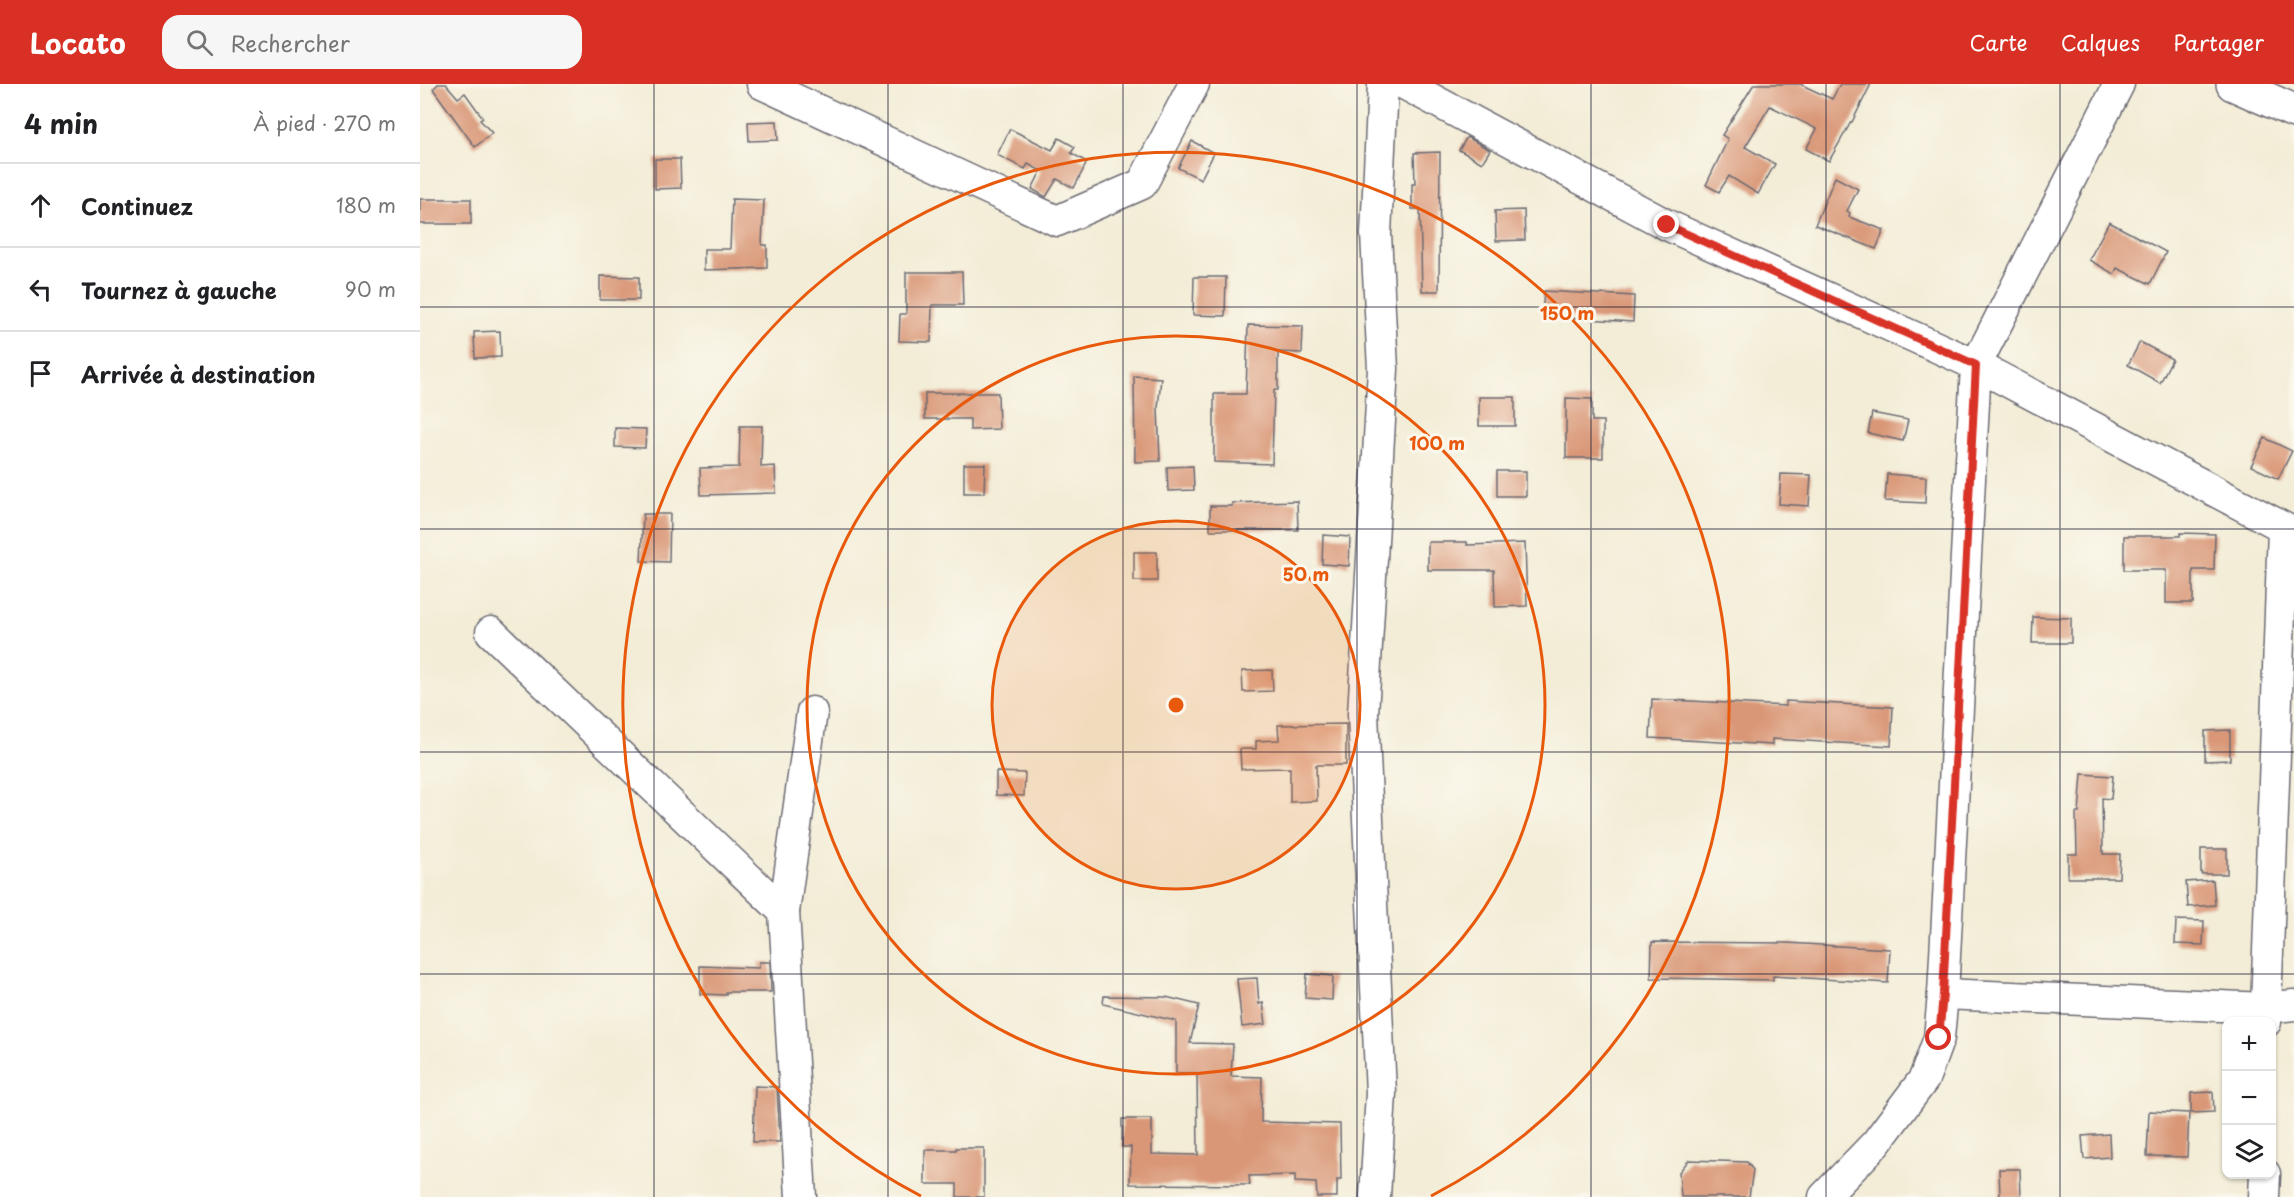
<!DOCTYPE html>
<html lang="fr">
<meta charset="utf-8">
<style>
body{margin:0;font-family:"Playpen Sans",sans-serif;background:#f6f6f6;color:#202124}
.controls{position:absolute;right:18px;bottom:18px;display:grid;overflow:hidden;border-radius:12px;box-shadow:0 2px 4px #0004}
.controls button{width:54px;height:54px;display:grid;place-items:center;padding:0;border:0;border-bottom:2px solid #e0e0e0;background:#fff;color:#202124;font:30px sans-serif}
.stop{position:absolute;width:18px;height:18px;margin:-14px;border:4px solid #d93025;border-radius:50%;background:#fff}
.stop.end{background:#d93025;border-color:#fff;box-shadow:0 2px 6px #0008}
.list{margin:0;padding:0;list-style:none}
h2{display:flex;justify-content:space-between;align-items:center;height:78px;margin:0;padding:0 24px;font-size:26px}
h2 small{font-size:20px;font-weight:400;color:#757577}
.list li{display:grid;grid-template-columns:39px 1fr auto;gap:18px;align-items:center;box-sizing:border-box;height:84px;padding:0 24px;border-top:2px solid #e0e0e0}
.list b{display:block;font-size:22px;white-space:nowrap}
.list em{font-size:20px;font-style:normal;color:#757577}
.icon{flex:none;width:33px;height:33px;fill:none;stroke:currentColor;stroke-width:2;stroke-linecap:round;stroke-linejoin:round}
.map{position:relative;flex:none;width:1874px;height:1113px;overflow:hidden}
header{display:flex;align-items:center;gap:36px;box-sizing:border-box;height:84px;padding:0 30px;background:#d93025;color:#fff}
header strong{font-size:28px}
nav{display:flex;gap:33px;margin-inline-start:auto;font-size:21px}
.search{width:420px;height:54px;background:#f6f6f6;display:flex;align-items:center;gap:15px;box-sizing:border-box;padding:0 21px;border-radius:18px;color:#757577;font-size:22px}
main{display:flex}
aside{flex:1;background:#fff}
.map>svg:first-child{display:block}
</style>
<header>
<strong>Locato</strong>
<div class="search"><svg class="icon" aria-label="search" viewBox="0 0 24 24"><circle cx="10" cy="10" r="6"/><path d="M15 15l6 6"/></svg>Rechercher</div>
<nav><a>Carte</a><a>Calques</a><a>Partager</a></nav>
</header>
<main>
<aside>
<h2>4 min<small>À pied · 270 m</small></h2>
<ul class="list">
<li><svg class="icon" aria-label="ahead" viewBox="0 0 24 24"><path d="M12 20V5M6 11l6-6 6 6"/></svg><div><b>Continuez</b></div><em>180 m</em></li>
<li><svg class="icon" aria-label="left" viewBox="0 0 24 24"><path d="M17 20v-9H6M10 6l-5 5 5 5"/></svg><div><b>Tournez à gauche</b></div><em>90 m</em></li>
<li><svg class="icon" aria-label="arrive" viewBox="0 0 24 24"><path d="M6 21V4h12l-3 4 3 4H6"/></svg><div><b>Arrivée à destination</b></div></li>
</ul>
</aside>
<div class="map">
<svg width="1874" height="1113" viewBox="0 0 1874 1113">
<rect width="100%" height="100%" fill="#fbf7ec"/>
<filter id="ink" filterUnits="userSpaceOnUse"><feTurbulence type="fractalNoise" baseFrequency=".0167" numOctaves="2"/><feDisplacementMap in="SourceGraphic" scale="12" xChannelSelector="R" yChannelSelector="G"/><feConvolveMatrix kernelMatrix="1 2 1 2 8 2 1 2 1" color-interpolation-filters="sRGB"/></filter>
<filter id="wash" filterUnits="userSpaceOnUse"><feTurbulence type="fractalNoise" baseFrequency=".008" numOctaves="4" result="noise"/><feDisplacementMap in="SourceGraphic" scale="24" xChannelSelector="R" yChannelSelector="G"/><feGaussianBlur stdDeviation="1.35" result="paint"/><feColorMatrix in="noise" values="0 0 0 0 0 0 0 0 0 0 0 0 0 0 0 0 0 1.4 0 .05"/><feComposite in="paint" operator="in"/></filter>
<g filter="url(#wash)">
<rect width="100%" height="100%" fill="#f3edd7"/>
<g id="blocks">
<g fill="#d99777">
<polygon points="18,0 26,0 38,14 45,9 63,34 60,36 72,49 55,63 13,5"/>
<polygon points="1334,0 1380,0 1412,15 1420,0 1451,0 1432,38 1431,38 1409,77 1386,65 1397,45 1350,22 1325,63 1355,80 1338,110 1309,92 1299,108 1286,101 1308,55 1302,51"/>
<polygon points="357,37 358,56 329,57 328,38"/>
<polygon points="590,45 632,66 639,54 655,63 651,69 667,78 654,104 637,95 626,113 612,105 621,87 608,80 605,85 577,71"/>
<polygon points="1047,53 1070,66 1062,79 1039,66"/>
<polygon points="772,57 794,69 781,95 758,84"/>
<polygon points="1020,68 1019,207 1002,207 1000,125 992,125 992,100 995,100 994,69"/>
<polygon points="235,75 260,75 261,104 235,105"/>
<polygon points="1415,93 1438,105 1427,127 1430,129 1429,133 1464,146 1456,165 1395,141"/>
<rect x="0" y="115" width="51" height="25"/>
<polygon points="312,115 344,116 342,161 347,161 347,184 284,186 284,165 310,165"/>
<polygon points="1104,126 1105,156 1076,157 1075,127"/>
<polygon points="1689,138 1746,168 1730,200 1697,184 1694,190 1669,176"/>
<polygon points="486,188 542,188 543,221 512,221 511,258 479,257 480,230 486,230"/>
<polygon points="180,192 219,193 219,216 180,216"/>
<polygon points="774,193 806,193 805,232 773,231"/>
<polygon points="1124,207 1214,212 1213,238 1122,232"/>
<polygon points="828,241 883,242 882,269 858,268 858,306 854,306 852,380 794,378 794,310 826,310"/>
<polygon points="80,247 81,273 55,274 54,248"/>
<polygon points="1720,258 1752,275 1740,299 1708,281"/>
<polygon points="714,292 741,294 738,324 740,377 715,378"/>
<polygon points="505,309 578,309 579,345 550,346 550,335 505,335"/>
<rect x="1059" y="313" width="36" height="29"/>
<polygon points="1146,314 1172,315 1172,337 1183,337 1183,374 1146,374"/>
<polygon points="1452,329 1488,336 1483,357 1448,349"/>
<polygon points="320,342 342,342 341,383 355,382 356,409 281,411 280,384 319,383"/>
<polygon points="195,344 226,345 225,364 195,363"/>
<polygon points="1845,354 1872,367 1858,395 1831,382"/>
<polygon points="544,380 565,380 564,409 544,409"/>
<polygon points="773,382 774,406 748,407 747,383"/>
<rect x="1077" y="387" width="29" height="25"/>
<polygon points="1361,390 1391,391 1389,422 1359,420"/>
<polygon points="1467,390 1506,393 1505,419 1465,417"/>
<polygon points="877,417 878,446 790,446 790,422 812,422 812,419"/>
<polygon points="223,430 250,430 249,478 221,477"/>
<polygon points="1760,449 1795,450 1794,486 1773,486 1773,519 1746,519 1746,486 1704,486 1704,452 1760,452"/>
<polygon points="903,451 930,453 929,482 902,480"/>
<polygon points="1008,458 1047,458 1047,461 1105,459 1107,522 1075,523 1074,486 1008,486"/>
<rect x="714" y="468" width="23" height="29"/>
<polygon points="1613,533 1651,534 1651,559 1612,559"/>
<polygon points="852,586 853,607 823,608 822,587"/>
<polygon points="1232,615 1366,622 1366,617 1473,623 1471,662 1352,655 1352,661 1230,654"/>
<polygon points="926,640 926,681 896,681 897,717 870,718 870,684 821,685 820,665 836,665 836,657 859,656 858,641"/>
<polygon points="1810,646 1810,676 1785,677 1785,647"/>
<polygon points="576,688 605,689 604,712 576,711"/>
<polygon points="1662,690 1693,692 1691,715 1682,714 1683,770 1700,770 1699,794 1648,794 1648,770 1657,770 1656,729 1659,729"/>
<rect x="1781" y="765" width="26" height="25"/>
<polygon points="1793,796 1795,821 1768,823 1766,798"/>
<polygon points="1756,836 1784,837 1783,861 1755,860"/>
<polygon points="1232,858 1367,859 1470,865 1468,899 1353,892 1353,896 1231,894"/>
<polygon points="339,878 350,878 351,908 306,908 306,911 280,910 280,882 339,884"/>
<polygon points="887,890 913,892 912,916 885,914"/>
<polygon points="837,894 839,920 843,919 846,940 822,943 817,895"/>
<polygon points="684,912 746,913 779,921 770,959 813,960 811,992 842,993 841,1038 920,1040 921,1096 917,1096 917,1113 897,1113 896,1099 875,1098 875,1091 829,1092 830,1101 710,1100 711,1063 702,1063 702,1035 732,1035 732,1070 778,1071 777,989 756,989 756,937 683,920"/>
<polygon points="335,1002 357,1003 360,1058 333,1058"/>
<polygon points="1793,1008 1794,1028 1771,1029 1771,1009"/>
<polygon points="1729,1027 1769,1029 1767,1073 1727,1072"/>
<polygon points="1689,1050 1690,1073 1664,1075 1662,1052"/>
<polygon points="536,1064 564,1064 564,1113 537,1113 537,1100 505,1100 505,1066 536,1066"/>
<polygon points="1269,1076 1327,1078 1333,1086 1329,1113 1261,1113 1259,1088"/>
<polygon points="1579,1085 1600,1085 1601,1112 1580,1113"/>
</g>
</g>
</g>
<g filter="url(#ink)">
<use href="#blocks" fill-opacity="0" stroke="#6b6972" stroke-width="1.5"/>
<g fill="none" stroke-linecap="round" stroke-linejoin="round">
<defs>
<g id="minor">
<polyline points="342,0 637,137 722,100 774,0"/>
<polyline points="984,0 1247,141 1556,281 1874,449"/>
<polyline points="1863,444 1846,924 1874,921"/>
<polyline points="71,548 364,828"/>
<polyline points="1523,910 1846,924 1846,938"/>
<polyline points="381,1113 364,828 392,628"/>
<polyline points="955,1113 961,1009 943,630 963,285 956,150 963,0"/>
<polyline points="1404,1113 1456,1059 1504,995 1519,954 1523,910 1556,281 1699,0"/>
<polyline points="1844,1113 1845,1090"/>
</g>
<polyline id="primary" points="1813,0 1874,27"/>
</defs>
<use href="#minor" stroke="#6b6972" stroke-width="33"/>
<use href="#primary" stroke="#6b6972" stroke-width="36"/>
<use href="#minor" stroke="#fff" stroke-width="30"/>
<use href="#primary" stroke="#fff" stroke-width="33"/>
</g>
</g>
<g fill="none" stroke-linecap="round" stroke-linejoin="round" filter="url(#ink)">
<polyline stroke="#d93025" stroke-width="8" points="1247,141 1556,281 1523,910 1519,954"/>
</g>
<path fill="none" stroke="#22223b" stroke-width="1.5" stroke-opacity="0.55" d="M234 0V1113M468 0V1113M703 0V1113M937 0V1113M1171 0V1113M1406 0V1113M1640 0V1113M0 223H1874M0 445H1874M0 668H1874M0 890H1874"/>
<circle cx="756" cy="621" r="184" fill="#e8590c" fill-opacity=".12"/>
<g fill="none" stroke="#e8590c" stroke-width="3">
<circle cx="756" cy="621" r="184"/>
<circle cx="756" cy="621" r="369"/>
<path d="M501 1112A553 553 0 1 1 1011 1112"/>
</g>
<circle cx="756" cy="621" r="9" fill="#e8590c" stroke="#fbf7ec" stroke-width="3"/>
<g font-size="18" text-anchor="middle" font-weight="bold" fill="#e8590c" stroke="#fbf7ec" stroke-width="6" stroke-linejoin="round" paint-order="stroke">
<text x="1147" y="236">150 m</text>
<text x="1017" y="366">100 m</text>
<text x="886" y="497">50 m</text>
</g>
</svg>
<div class="controls">
<button>+</button>
<button>−</button>
<button><svg class="icon" aria-label="layers" viewBox="0 0 24 24"><path d="M12 4l9 5-9 5-9-5zM3 14l9 5 9-5"/></svg></button>
</div>
<div class="stop" style="left:1519px;top:954px"></div>
<div class="stop end" style="left:1247px;top:141px"></div>
</div>
</main>
